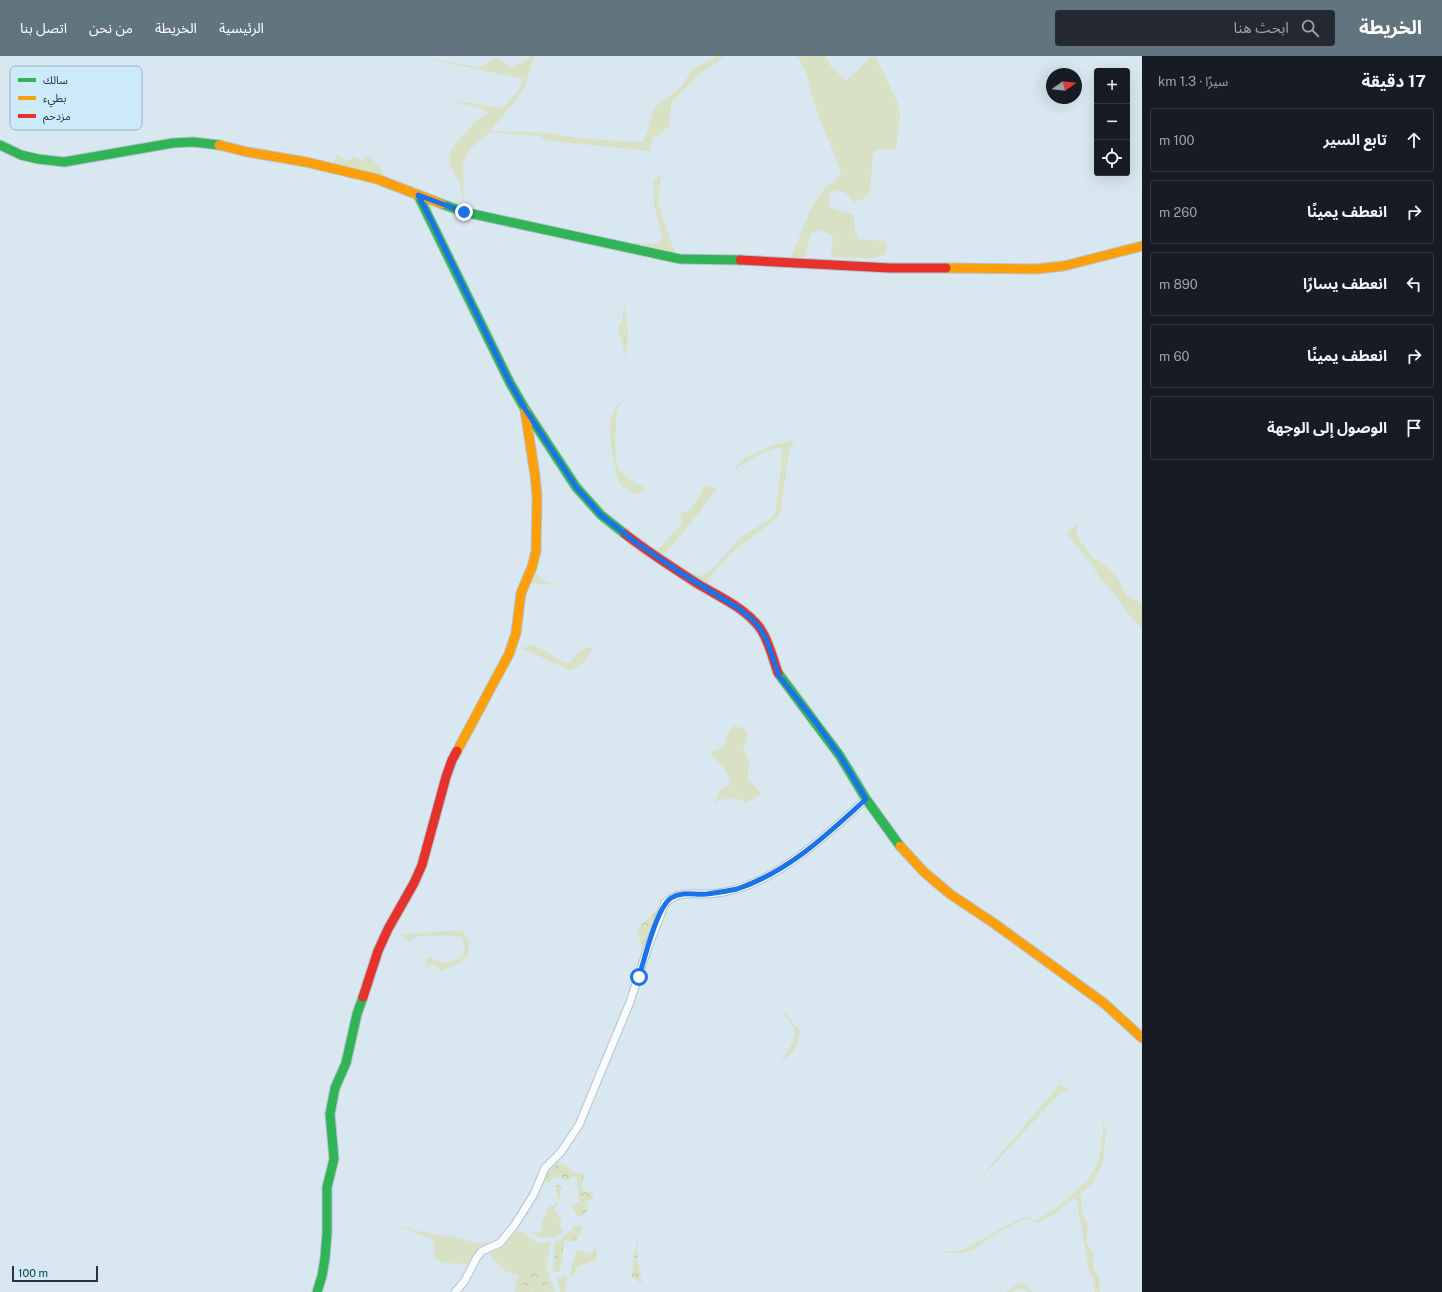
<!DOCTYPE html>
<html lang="ar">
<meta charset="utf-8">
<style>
body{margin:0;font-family:"Public Sans","Noto Sans Arabic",sans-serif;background:#242831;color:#f1f3f6;direction:rtl}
.controls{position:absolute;right:12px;top:12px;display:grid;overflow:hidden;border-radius:4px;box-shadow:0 4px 16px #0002}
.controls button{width:36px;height:36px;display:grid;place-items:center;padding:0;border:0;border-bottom:1px solid #363941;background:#171b24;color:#f1f3f6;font:20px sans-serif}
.compass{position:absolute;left:1046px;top:12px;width:36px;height:36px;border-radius:50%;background:#171b24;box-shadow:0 4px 16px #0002;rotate:76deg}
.scale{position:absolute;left:12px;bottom:10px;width:86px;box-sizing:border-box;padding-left:4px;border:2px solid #233741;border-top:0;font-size:11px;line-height:14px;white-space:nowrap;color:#233741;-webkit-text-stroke:3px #cdeafa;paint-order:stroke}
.stop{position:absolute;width:12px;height:12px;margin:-9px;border:3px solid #1a73e8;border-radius:50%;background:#fff}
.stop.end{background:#1a73e8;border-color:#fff;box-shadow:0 1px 4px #0008}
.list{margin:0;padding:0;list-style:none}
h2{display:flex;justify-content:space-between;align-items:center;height:52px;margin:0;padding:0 16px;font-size:17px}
h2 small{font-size:13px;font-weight:400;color:#9ea1a6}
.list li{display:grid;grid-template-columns:26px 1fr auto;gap:12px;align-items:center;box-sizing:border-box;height:64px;margin:0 8px 8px;padding:0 8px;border:1px solid #363941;border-radius:4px}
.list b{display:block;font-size:15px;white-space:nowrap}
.list em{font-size:13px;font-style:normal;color:#9ea1a6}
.icon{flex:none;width:22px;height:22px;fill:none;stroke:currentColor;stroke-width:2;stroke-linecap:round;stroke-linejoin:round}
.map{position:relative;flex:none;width:1142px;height:1236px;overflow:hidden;direction:ltr}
header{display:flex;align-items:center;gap:24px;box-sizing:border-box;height:56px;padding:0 20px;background:#62757e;color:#fff}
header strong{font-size:19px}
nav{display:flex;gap:22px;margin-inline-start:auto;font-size:14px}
.search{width:280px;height:36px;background:#242831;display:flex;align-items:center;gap:10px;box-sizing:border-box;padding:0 14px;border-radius:4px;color:#9ea1a6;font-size:15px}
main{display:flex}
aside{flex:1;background:#171b24}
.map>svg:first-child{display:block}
</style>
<header>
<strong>الخريطة</strong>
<div class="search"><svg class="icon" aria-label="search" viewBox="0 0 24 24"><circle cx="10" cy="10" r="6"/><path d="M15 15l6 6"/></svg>ابحث هنا</div>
<nav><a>الرئيسية</a><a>الخريطة</a><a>من نحن</a><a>اتصل بنا</a></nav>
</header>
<main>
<aside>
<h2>17 دقيقة<small>سيرًا · 1.3 km</small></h2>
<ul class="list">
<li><svg class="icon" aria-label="ahead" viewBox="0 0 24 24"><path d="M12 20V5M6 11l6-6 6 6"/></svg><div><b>تابع السير</b></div><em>100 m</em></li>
<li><svg class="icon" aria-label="right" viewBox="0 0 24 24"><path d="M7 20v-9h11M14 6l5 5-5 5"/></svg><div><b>انعطف يمينًا</b></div><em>260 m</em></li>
<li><svg class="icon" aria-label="left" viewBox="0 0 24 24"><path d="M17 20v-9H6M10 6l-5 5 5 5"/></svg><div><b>انعطف يسارًا</b></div><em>890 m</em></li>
<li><svg class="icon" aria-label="right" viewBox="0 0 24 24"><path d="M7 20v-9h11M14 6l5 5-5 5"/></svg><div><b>انعطف يمينًا</b></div><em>60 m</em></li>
<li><svg class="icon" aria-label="arrive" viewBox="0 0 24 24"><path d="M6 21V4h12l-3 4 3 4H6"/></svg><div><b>الوصول إلى الوجهة</b></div></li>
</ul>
</aside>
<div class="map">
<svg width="1142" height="1236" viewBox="0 0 1142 1236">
<defs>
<pattern id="forest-crowns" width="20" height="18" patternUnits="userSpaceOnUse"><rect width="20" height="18" fill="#d8e1c4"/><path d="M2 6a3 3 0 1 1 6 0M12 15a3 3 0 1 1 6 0" fill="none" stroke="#b9c2aa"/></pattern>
</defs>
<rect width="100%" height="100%" fill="#d8e7f0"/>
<g fill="#d8e1c4">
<polygon points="531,0 534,0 525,31 514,46 490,75 550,77 578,82 631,86 643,86 648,75 651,61 655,51 681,31 688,20 696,11 709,5 716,0 725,0 694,23 671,47 669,69 662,77 652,82 651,95 561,86 546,84 539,80 490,76 470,93 463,108 464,148 459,124 454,119 450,109 450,97 454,88 461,82 474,67 488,57 480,52 445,43 503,52 520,32 523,23 420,1 480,11 495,3 504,6 510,11 524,6"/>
<path d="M796 0H825L831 11 846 24 858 14 871 0H875L898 47 900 58 896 94 875 93 873 98 870 135 863 143 853 146 847 138 837 134 829 138V151L836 154 854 158 855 176 858 183 886 185 887 193 884 198 875 202 831 201 833 180 821 174 811 177 805 201H791L812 151 826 131 833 127 841 116C833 94 823 73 816 52 811 38 807 9 796 0Z"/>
<path d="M337 98 347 105 355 100 362 105 367 99C375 106 383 112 386 123L378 119 333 107Z"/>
<path d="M661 118 658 148 670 184 675 196 658 194 634 187 659 188C666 178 658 169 656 158 654 148 653 136 653 126Z"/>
<polygon points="625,248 628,274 626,302 618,273 622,264"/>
<path d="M623 344 617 353 615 386 616 404 621 417 631 424 646 432 637 439 619 428C615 404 599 361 623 344Z"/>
<path d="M794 384 789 395 781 452 777 462 732 496 709 522 708 527 681 513 658 498 659 493 682 467 681 458C694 454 699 442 703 430H708L714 433 719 430 686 473 663 499 698 520C711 520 726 496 735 487 747 474 765 470 775 457L783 397 781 391C763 396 748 403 733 415L744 402 771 390Z"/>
<polygon points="1078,467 1076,476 1080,485 1093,502 1108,511 1118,523 1127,540 1142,548 1142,572 1131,562 1117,541 1100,522 1090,506 1066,477"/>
<polygon points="536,518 544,525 557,529 531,527"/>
<path d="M534 589 565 607 571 606C578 597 580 591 593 592L584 606 571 615 521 592Z"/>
<path d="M735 670 743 672 748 676 743 694C751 703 749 711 747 722L762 738 746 747C733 740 728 741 714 747L720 733 729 730 730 725 725 714 710 696C713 695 719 694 722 691 729 684 724 677 735 670Z"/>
<path d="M446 875H462L468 884 469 898 462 906 441 915 434 908 428 910 425 903 430 901C445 909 448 908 463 900L465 889 460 881 441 879 414 881 410 886 400 879Z"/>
<path d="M780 955 787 959 800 975C797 993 794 997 779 1007 795 984 804 977 780 955Z"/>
<polygon points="1060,1028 1070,1036 1063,1035 1058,1039 969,1135"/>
<path d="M1102 1059 1106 1076 1103 1106 1093 1127 1080 1138 1083 1159 1088 1168 1086 1185 1093 1197V1212L1099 1222 1100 1236H1095L1094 1225 1089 1215 1076 1141C1063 1150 1053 1161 1038 1167L1027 1162 994 1179 975 1193 964 1197H938L964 1194 1001 1172 1028 1160 1035 1165 1056 1152 1089 1123 1099 1103 1103 1078Z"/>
<path d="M553 1153 563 1167H559L563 1176C555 1184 537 1184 530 1175L535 1177 540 1176C543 1164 541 1159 553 1153Z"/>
<path d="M395 1169 434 1179 450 1180 477 1187 491 1186C478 1192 475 1195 469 1208L446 1207 434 1203V1187L432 1183Z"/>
<path d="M514 1175 523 1177 537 1187 551 1186C550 1195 545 1209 548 1218 550 1225 555 1229 555 1236H549L546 1223 523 1224 522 1236H515V1230L519 1220C503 1216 499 1210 489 1198L504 1190Z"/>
<polygon points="597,1190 596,1204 577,1211 570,1224 572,1207 577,1194 592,1197"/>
<polygon points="563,1219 567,1220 565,1236 560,1236 560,1234 557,1222 560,1222"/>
<path d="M1021 1227 1027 1229 1032 1236H1029C1021 1229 1019 1234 1011 1236 1009 1236 1006 1236 1004 1236Z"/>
</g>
<g fill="url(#forest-crowns)">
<polygon points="662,847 652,868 642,899 642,890 637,876 639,871 650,861"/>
<path d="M559 1107C569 1109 571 1119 582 1117L584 1124 581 1128 585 1136H591L594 1142 586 1146 589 1153 584 1159 578 1161 572 1150 579 1147 577 1123 574 1120 568 1124 560 1121 553 1122 551 1125 544 1128C546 1119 551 1112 559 1107Z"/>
<path d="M559 1128 563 1132 560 1135 561 1139C554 1150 562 1149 547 1156L546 1153 549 1151 555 1149 558 1145V1140L555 1130Z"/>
<path d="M582 1169 581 1178 575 1185 566 1184 564 1186C562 1196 564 1208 558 1216L553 1215 555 1186 559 1185 575 1170Z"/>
<polygon points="638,1182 637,1200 642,1228 632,1221 634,1199"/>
<path d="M532 1212C546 1216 546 1224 549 1236H522L523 1224Z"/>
</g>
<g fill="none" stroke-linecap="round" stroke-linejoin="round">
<defs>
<path id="street" d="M455 1236 464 1226 477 1201 482 1195 500 1187 514 1170 534 1138 545 1112 561 1096 579 1069 630 946 647 894 665 847C679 835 688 838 705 838 715 838 726 836 736 833 784 820 830 776 866 743"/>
<g id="fast">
<polyline points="0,89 21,99 38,103 64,106 173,87 193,86 219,89"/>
<polyline points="418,139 510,327 525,353 576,431 601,459 625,478"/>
<polyline points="442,148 464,156 680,203 740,204"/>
<polyline points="778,617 840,700 866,743 900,790"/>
<polyline points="317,1236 322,1220 325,1202 327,1177 327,1131 334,1103 330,1058 335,1032 346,1007 357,958 363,941"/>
</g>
<g id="slow">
<polyline points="219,89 247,96 306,106 377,123 442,148"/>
<polyline points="946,212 1036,213 1064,210 1142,190"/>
<polyline points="457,695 509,598 516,577 521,537 532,511 536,495 537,441 535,419 525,355"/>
<polyline points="900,790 924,816 950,838 995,868 1105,948 1142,982"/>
</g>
<g id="jam">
<polyline points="740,204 890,212 946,212"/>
<path d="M625 478C648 496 673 512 698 528 720 541 745 552 760 572 769 585 773 603 778 617"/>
<polyline points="363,941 378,895 388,873 414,827 422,809 446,721 452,704 457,695"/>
</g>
</defs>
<use href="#street" stroke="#b4c4cd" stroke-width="9"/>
<use href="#fast" stroke="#b4c4cd" stroke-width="11"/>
<use href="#slow" stroke="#b4c4cd" stroke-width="11"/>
<use href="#jam" stroke="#b4c4cd" stroke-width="11"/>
<use href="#street" stroke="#f9fbfd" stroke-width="7"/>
<use href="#fast" stroke="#30b455" stroke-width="9"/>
<use href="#slow" stroke="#ff9f0a" stroke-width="9"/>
<use href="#jam" stroke="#e5322d" stroke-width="9"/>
</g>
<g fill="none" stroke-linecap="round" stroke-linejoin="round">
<path stroke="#1a73e8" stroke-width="5" d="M464 156 418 139 431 164 510 327 525 353 576 431 601 459 634 485 681 517 738 552 753 564 761 574 767 585 779 620 817 668 840 700 866 743C828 778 788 816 737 833 728 835 716 837 707 838 694 839 682 835 671 842 657 851 644 904 639 921"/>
</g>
<rect x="10" y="10" width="132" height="64" rx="6" fill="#cdeafa" stroke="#9ab4c2" stroke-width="1"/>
<rect x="18" y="22" width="18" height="4" fill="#30b455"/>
<rect x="18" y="40" width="18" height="4" fill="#ff9f0a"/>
<rect x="18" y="58" width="18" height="4" fill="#e5322d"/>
<g font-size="11" fill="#233741">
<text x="43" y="28">سالك</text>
<text x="43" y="46">بطيء</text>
<text x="43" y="64">مزدحم</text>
</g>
</svg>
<div class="controls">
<button>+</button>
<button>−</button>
<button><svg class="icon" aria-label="locate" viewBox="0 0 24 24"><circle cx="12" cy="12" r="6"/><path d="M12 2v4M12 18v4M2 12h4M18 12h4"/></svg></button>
</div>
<svg class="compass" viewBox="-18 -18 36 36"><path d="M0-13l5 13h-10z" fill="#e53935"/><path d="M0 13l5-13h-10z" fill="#9ea1a6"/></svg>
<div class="scale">100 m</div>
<div class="stop" style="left:639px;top:921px"></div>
<div class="stop end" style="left:464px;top:156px"></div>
</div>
</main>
